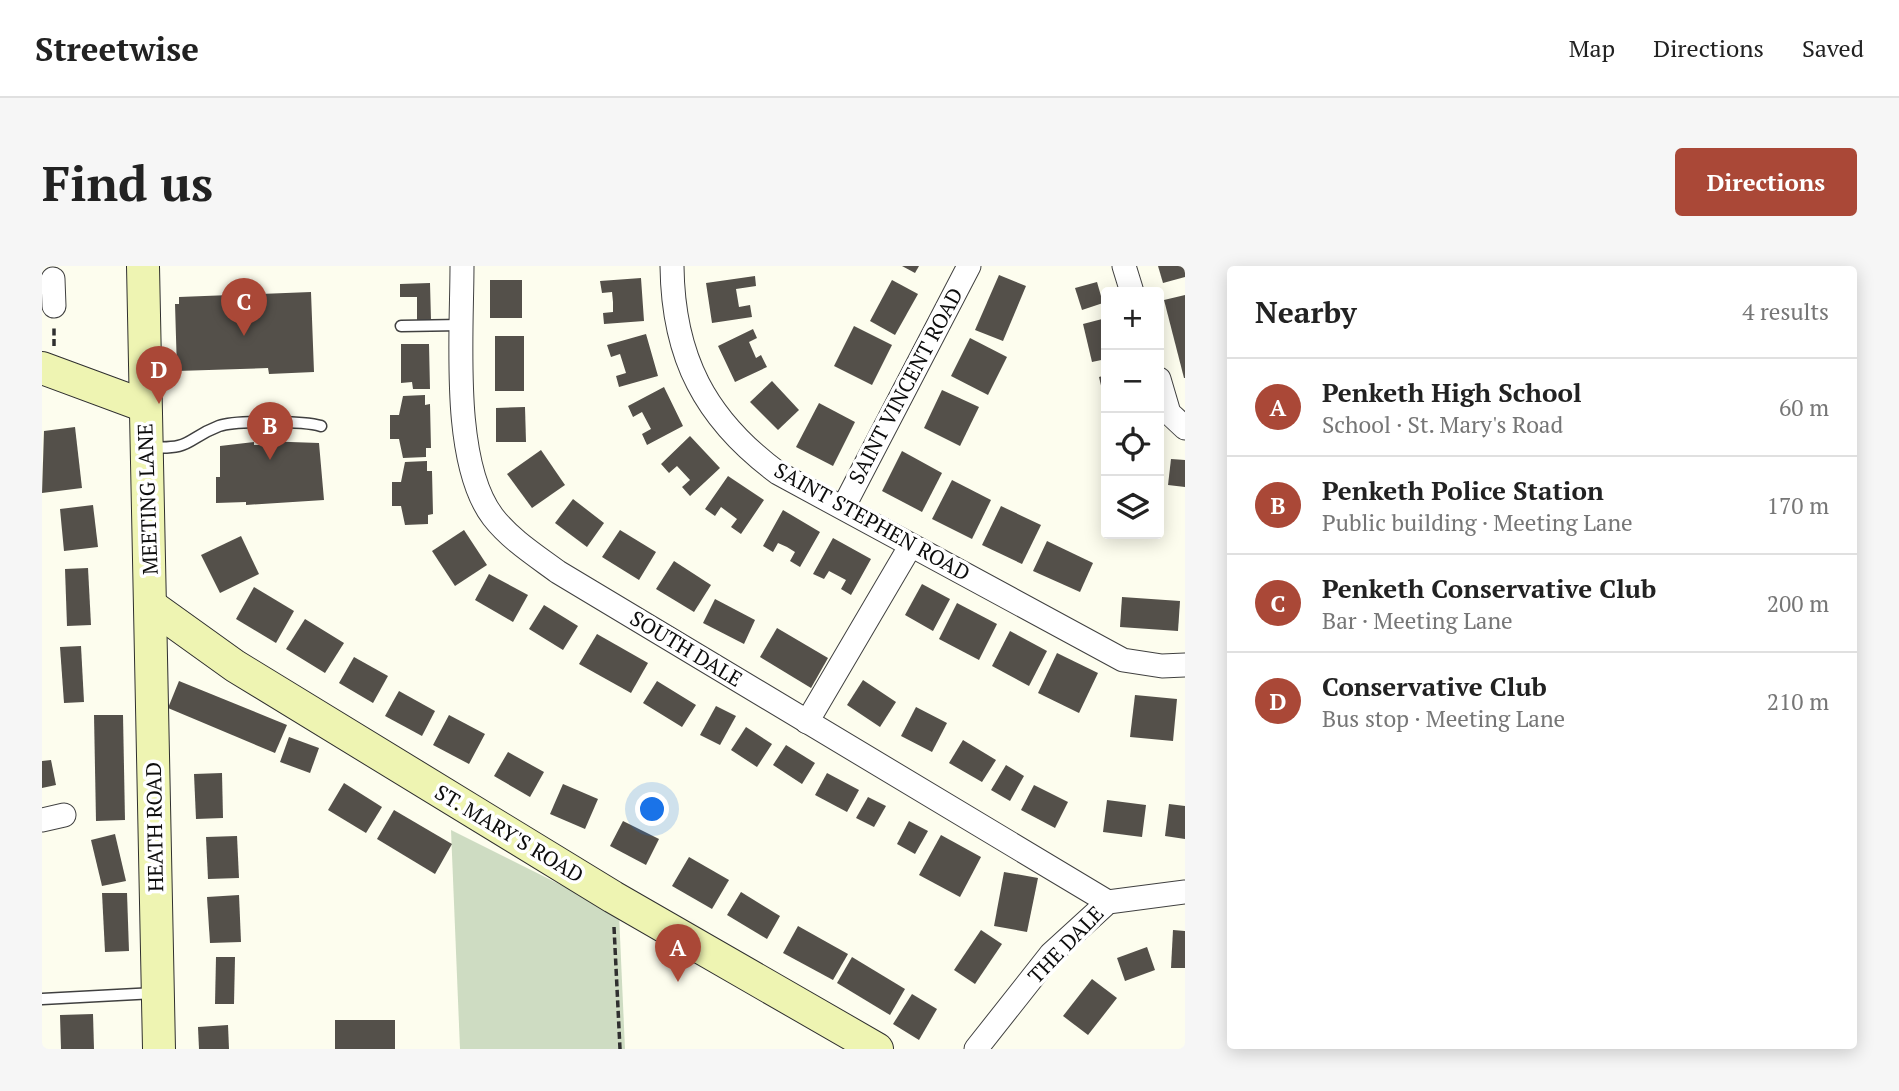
<!DOCTYPE html>
<meta charset="utf-8">
<style>
body{margin:0;font-family:"PT Serif",serif;background:#f6f6f6;color:#222}
.controls{position:absolute;right:21px;top:21px;display:grid;overflow:hidden;border-radius:7px;box-shadow:0 4px 18px #0003}
.controls button{width:63px;height:63px;display:grid;place-items:center;padding:0;border:0;border-bottom:2px solid #e0e0e0;background:#fff;color:#222;font:35px sans-serif}
.you{position:absolute;left:611px;top:544px;width:24px;height:24px;margin:-18px;border:5px solid #fff;border-radius:50%;background:#1a73e8;box-shadow:0 0 0 10px #1a73e833}
.badge{display:grid;place-items:center;width:46px;height:46px;border-radius:50%;background:#aa4837;color:#fff;font-size:23px;font-weight:700}
.pin{position:absolute;translate:-50% -58px;filter:drop-shadow(0 2px 4px #0008)}
.pin::after{content:'';position:absolute;top:37px;width:24px;height:21px;background:inherit;clip-path:polygon(0 0,100% 0,50% 100%)}
.list{margin:0;padding:0;list-style:none}
h2{display:flex;justify-content:space-between;align-items:center;height:91px;margin:0;padding:0 28px;font-size:30px}
h2 small{font-size:23px;font-weight:400;color:#767676}
.list li{display:grid;grid-template-columns:46px 1fr auto;gap:21px;align-items:center;box-sizing:border-box;height:98px;padding:0 28px;border-top:2px solid #e0e0e0}
.list b{display:block;font-size:26px;white-space:nowrap}
.list p{margin:0;font-size:23px;white-space:nowrap;color:#767676}
.list em{font-size:23px;font-style:normal;color:#767676}
.icon{flex:none;width:38px;height:38px;fill:none;stroke:currentColor;stroke-width:2;stroke-linecap:round;stroke-linejoin:round}
.map{position:relative;flex:none;width:1143px;height:783px;overflow:hidden;border-radius:7px}
header{display:flex;align-items:center;gap:42px;box-sizing:border-box;height:98px;padding:0 35px;background:#fff;border-bottom:2px solid #e0e0e0}
header strong{font-size:33px}
nav{display:flex;gap:38px;margin-inline-start:auto;font-size:24px}
.intro{display:flex;align-items:center;justify-content:space-between;box-sizing:border-box;height:168px;padding:0 42px}
h1{margin:0;font-size:49px}
.button{padding:18px 32px;border-radius:7px;background:#aa4837;color:#fff;font-size:24px;font-weight:700}
main{display:flex;gap:42px;padding:0 42px}
aside{flex:1;background:#fff;border-radius:7px;box-shadow:0 4px 18px #0003}
.map>svg:first-child{display:block}
</style>
<header>
<strong>Streetwise</strong>
<nav><a>Map</a><a>Directions</a><a>Saved</a></nav>
</header>
<div class="intro"><h1>Find us</h1><a class="button">Directions</a></div>
<main>
<div class="map">
<svg width="1143" height="783" viewBox="0 0 1143 783">
<rect width="100%" height="100%" fill="#fdfdee"/>
<polygon fill="#cedcc2" points="409,564 577,648 583,783 418,783"/>
<g fill="#54504a">
<polygon points="860,0 877,0 873,7"/>
<polygon points="1116,0 1143,0 1143,11 1121,17"/>
<polygon points="957,9 984,20 961,75 933,64"/>
<polygon points="713,10 714,20 694,23 697,41 708,39 710,51 670,57 664,17"/>
<polygon points="599,12 602,55 562,58 561,47 571,46 571,36 570,26 560,27 558,15"/>
<rect x="448" y="14" width="32" height="38"/>
<polygon points="850,14 876,28 853,69 828,55"/>
<polygon points="1055,16 1061,37 1040,44 1033,22"/>
<polygon points="388,17 389,54 375,55 375,31 358,31 358,18"/>
<polygon points="269,26 272,106 227,108 226,102 135,105 133,38 137,38 137,31"/>
<polygon points="1143,29 1143,112 1142,112 1122,34"/>
<polygon points="1064,52 1064,93 1050,96 1041,58"/>
<polygon points="812,60 850,79 830,119 792,100"/>
<polygon points="711,63 715,72 707,76 714,92 719,89 725,101 693,116 676,80"/>
<polygon points="604,68 616,110 577,121 574,110 584,107 578,88 569,91 565,79"/>
<rect x="453" y="70" width="29" height="55"/>
<polygon points="928,72 965,91 946,129 909,110"/>
<polygon points="359,78 387,78 388,123 371,123 370,116 359,117"/>
<polygon points="1064,109 1064,137 1063,137 1057,111"/>
<polygon points="730,115 757,144 736,164 708,136"/>
<polygon points="622,121 641,160 605,179 600,168 609,163 600,146 591,151 586,140"/>
<polygon points="900,124 937,141 918,180 882,162"/>
<polygon points="383,129 383,139 388,138 389,182 384,182 384,191 361,192 357,173 348,173 348,149 357,149 361,130"/>
<polygon points="777,137 813,156 791,200 754,181"/>
<polygon points="483,141 484,176 454,176 454,142"/>
<polygon points="33,161 40,222 0,227 2,165"/>
<polygon points="648,170 678,202 648,230 640,221 648,214 635,200 627,207 619,198"/>
<polygon points="220,175 277,177 282,234 204,239 204,236 174,237 174,211 178,211 178,180 212,176 212,179 220,179"/>
<polygon points="499,184 523,219 490,242 465,208"/>
<polygon points="860,185 900,207 880,246 840,225"/>
<polygon points="1129,193 1143,194 1143,221 1126,219"/>
<polygon points="385,195 385,205 390,205 391,248 386,249 386,258 363,259 359,240 350,240 350,216 359,216 363,196"/>
<polygon points="686,210 722,234 699,268 689,261 695,253 679,241 673,250 663,243"/>
<polygon points="910,214 949,234 930,273 890,253"/>
<polygon points="531,233 562,257 545,281 513,257"/>
<polygon points="51,239 56,281 22,285 18,243"/>
<polygon points="959,240 999,259 980,298 940,279"/>
<polygon points="741,244 778,266 758,301 748,295 753,286 745,281 736,277 731,286 721,280"/>
<polygon points="422,264 445,299 413,320 390,285"/>
<polygon points="578,264 614,286 597,314 560,291"/>
<polygon points="199,270 217,308 178,327 159,289"/>
<polygon points="791,272 829,293 809,329 799,323 804,314 787,305 782,313 771,308"/>
<polygon points="1005,275 1051,297 1038,326 991,305"/>
<polygon points="632,295 669,319 652,346 614,323"/>
<polygon points="46,302 49,359 25,360 23,303"/>
<polygon points="447,308 486,329 471,356 433,334"/>
<polygon points="880,318 908,333 891,365 863,349"/>
<polygon points="212,321 252,345 234,377 194,353"/>
<polygon points="1080,331 1138,335 1136,365 1078,361"/>
<polygon points="673,333 713,354 702,378 661,357"/>
<polygon points="915,337 955,358 937,394 897,373"/>
<polygon points="502,339 536,360 521,384 487,363"/>
<polygon points="263,353 302,377 283,407 244,383"/>
<polygon points="735,362 786,392 769,422 718,391"/>
<polygon points="968,365 1005,385 987,420 950,400"/>
<polygon points="555,368 606,397 589,427 537,398"/>
<polygon points="39,380 42,436 22,437 18,381"/>
<polygon points="1015,387 1056,407 1037,447 996,427"/>
<polygon points="312,391 346,410 331,437 297,417"/>
<polygon points="821,414 854,436 838,461 805,439"/>
<polygon points="137,415 245,459 233,487 126,442"/>
<polygon points="615,415 654,439 640,461 601,437"/>
<polygon points="357,425 393,445 380,470 343,450"/>
<polygon points="1093,429 1135,433 1131,475 1088,471"/>
<polygon points="674,440 694,450 678,479 658,469"/>
<polygon points="874,441 905,457 890,486 859,470"/>
<polygon points="52,449 81,449 83,554 54,555"/>
<polygon points="407,449 443,468 427,498 391,479"/>
<polygon points="704,461 730,478 715,501 689,484"/>
<polygon points="247,471 277,482 268,507 238,496"/>
<polygon points="921,474 954,494 940,516 907,497"/>
<polygon points="744,479 773,497 760,518 731,499"/>
<polygon points="466,486 502,506 488,531 452,510"/>
<polygon points="9,494 14,519 0,522 0,495"/>
<polygon points="964,499 982,510 968,535 949,524"/>
<polygon points="180,507 181,552 154,553 152,508"/>
<polygon points="785,507 817,524 805,546 773,529"/>
<polygon points="302,517 340,541 324,567 286,544"/>
<polygon points="521,518 556,533 543,563 508,548"/>
<polygon points="992,519 1026,536 1013,562 979,544"/>
<polygon points="826,531 844,540 832,561 814,552"/>
<polygon points="1065,534 1104,539 1100,571 1061,566"/>
<polygon points="1127,538 1143,540 1143,573 1123,570"/>
<polygon points="352,544 410,578 393,608 335,573"/>
<polygon points="581,555 617,573 604,599 568,580"/>
<polygon points="867,555 886,565 873,588 855,578"/>
<polygon points="73,568 84,615 60,620 49,574"/>
<polygon points="899,569 939,591 918,631 877,609"/>
<polygon points="195,570 197,612 166,613 164,571"/>
<polygon points="647,591 687,614 670,643 630,620"/>
<polygon points="962,606 996,612 985,666 952,660"/>
<polygon points="699,626 738,650 725,673 685,649"/>
<polygon points="60,627 85,627 87,685 63,686"/>
<polygon points="197,629 199,676 168,677 165,631"/>
<polygon points="756,660 806,688 791,714 741,687"/>
<polygon points="939,664 960,678 933,718 912,704"/>
<polygon points="1131,664 1143,665 1143,702 1129,702"/>
<polygon points="1105,681 1113,704 1083,715 1075,692"/>
<polygon points="174,691 193,691 192,738 173,738"/>
<polygon points="810,691 863,723 848,749 795,717"/>
<polygon points="1050,713 1075,732 1046,769 1021,750"/>
<polygon points="870,728 895,743 877,774 851,758"/>
<polygon points="51,748 52,783 19,783 18,749"/>
<rect x="293" y="754" width="60" height="29"/>
<polygon points="186,759 187,783 157,783 156,761"/>
</g>
<g fill="none" stroke-linecap="round" stroke-linejoin="round">
<defs>
<g id="lane">
<polyline points="359,60 419,59"/>
<path d="M107 181C151 184 143 173 177 160 193 154 263 155 279 160"/>
<polyline points="0,733 113,727"/>
</g>
<g id="street">
<path d="M420 0C420 69 409 196 451 251 468 273 493 289 516 306L1066 636"/>
<path d="M630 0C631 91 663 153 736 207L1081 394 1120 400 1143 399"/>
<polyline points="1082,0 1090,26"/>
<polyline points="11,13 12,40"/>
<polyline points="1117,113 1127,147 1143,162"/>
<polyline points="802,240 927,0"/>
<polyline points="765,456 869,279"/>
<polyline points="0,554 22,549"/>
<polyline points="934,783 1009,688 1066,636 1143,626"/>
</g>
<g id="secondary">
<polyline points="101,0 117,783"/>
<polyline points="0,102 103,140"/>
<polyline points="108,339 193,400 571,631 835,783"/>
</g>
</defs>
<use href="#lane" stroke="#404040" stroke-width="13"/>
<use href="#street" stroke="#404040" stroke-width="25"/>
<use href="#secondary" stroke="#2f2f2f" stroke-width="34"/>
<g stroke="#2f2f2f" stroke-width="3.5" stroke-dasharray="7 3.5" stroke-linecap="butt">
<polyline points="12,80 12,59"/>
<polyline points="572,661 578,783"/>
</g>
<use href="#lane" stroke="#fff" stroke-width="10"/>
<use href="#street" stroke="#fff" stroke-width="23"/>
<use href="#secondary" stroke="#eef4b2" stroke-width="32"/>
</g>
<g text-anchor="middle" stroke-width="7" stroke-linejoin="round" paint-order="stroke">
<g font-size="21" fill="#0d0d0d" stroke="#fff">
<text transform="translate(864 120) rotate(-62)" y="7">SAINT VINCENT ROAD</text>
<text transform="translate(106 233) rotate(-92)" y="7">MEETING LANE</text>
<text transform="translate(830 256) rotate(29)" y="7">SAINT STEPHEN ROAD</text>
<text transform="translate(644 383) rotate(31)" y="7">SOUTH DALE</text>
<text transform="translate(113 561) rotate(-91)" y="7">HEATH ROAD</text>
<text transform="translate(467 568) rotate(31)" y="7">ST. MARY'S ROAD</text>
<text transform="translate(1024 679) rotate(-46)" y="7">THE DALE</text>
</g>
</g>
</svg>
<div class="controls">
<button>+</button>
<button>−</button>
<button><svg class="icon" aria-label="locate" viewBox="0 0 24 24"><circle cx="12" cy="12" r="6"/><path d="M12 2v4M12 18v4M2 12h4M18 12h4"/></svg></button>
<button><svg class="icon" aria-label="layers" viewBox="0 0 24 24"><path d="M12 4l9 5-9 5-9-5zM3 14l9 5 9-5"/></svg></button>
</div>
<div class="you"></div>
<div class="pin badge" style="left:636px;top:716px">A</div>
<div class="pin badge" style="left:228px;top:194px">B</div>
<div class="pin badge" style="left:202px;top:70px">C</div>
<div class="pin badge" style="left:117px;top:138px">D</div>
</div>
<aside>
<h2>Nearby<small>4 results</small></h2>
<ul class="list">
<li><span class="badge">A</span><div><b>Penketh High School</b><p>School · St. Mary's Road</p></div><em>60 m</em></li>
<li><span class="badge">B</span><div><b>Penketh Police Station</b><p>Public building · Meeting Lane</p></div><em>170 m</em></li>
<li><span class="badge">C</span><div><b>Penketh Conservative Club</b><p>Bar · Meeting Lane</p></div><em>200 m</em></li>
<li><span class="badge">D</span><div><b>Conservative Club</b><p>Bus stop · Meeting Lane</p></div><em>210 m</em></li>
</ul>
</aside>
</main>
